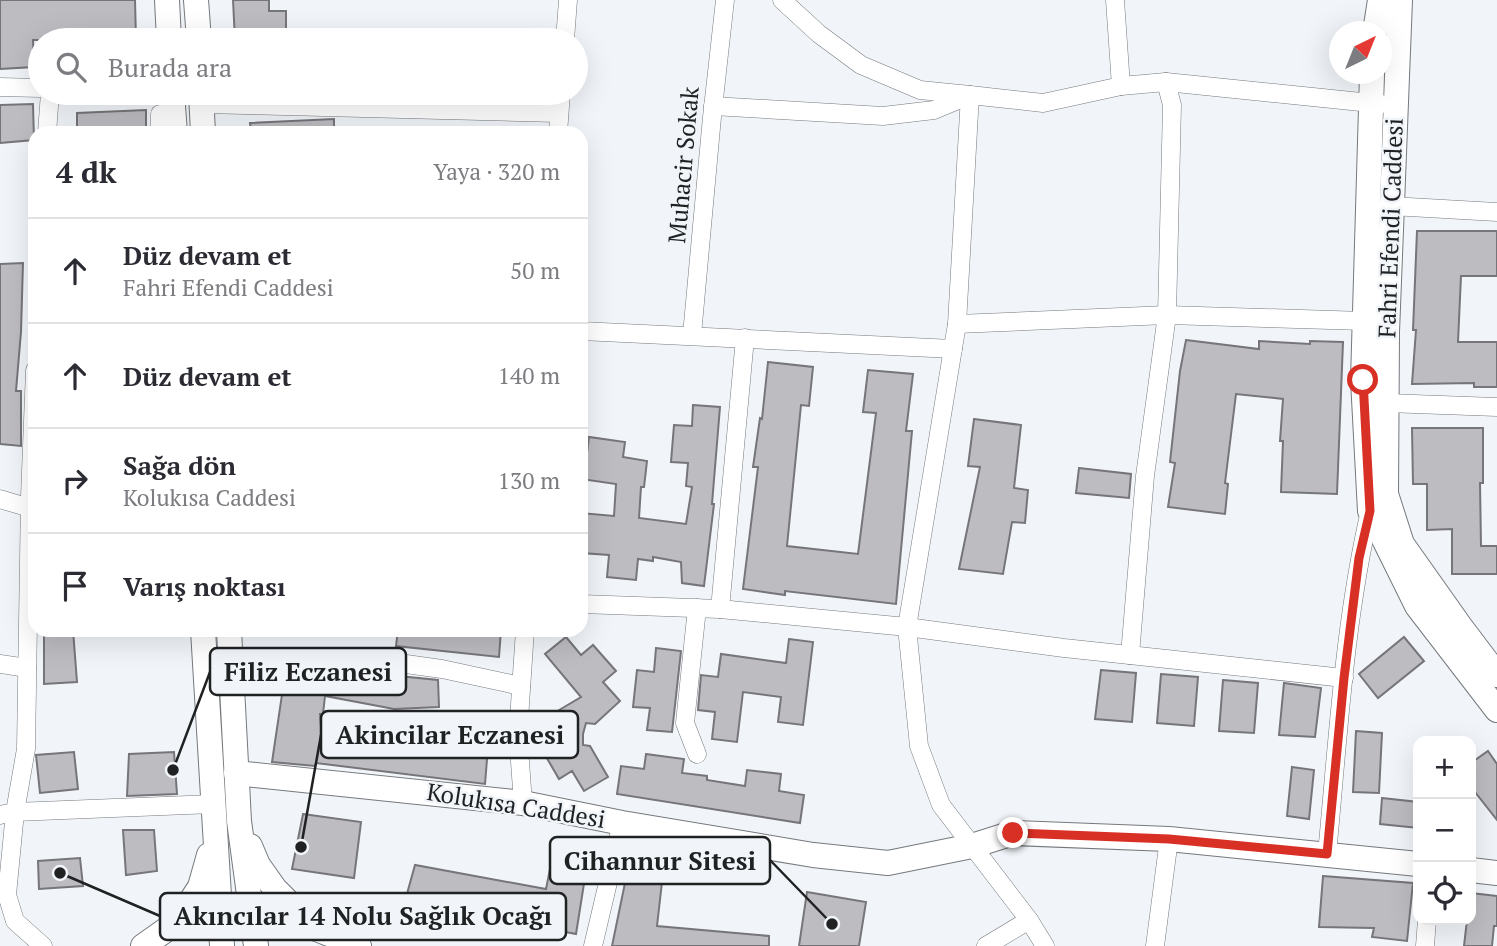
<!DOCTYPE html>
<html lang="tr">
<meta charset="utf-8">
<style>
body{margin:0;font-family:"PT Serif",serif;background:#f2f2f3;color:#2b2b33}
.controls{position:absolute;right:21px;bottom:21px;display:grid;overflow:hidden;border-radius:14px;box-shadow:0 7px 28px #0002}
.controls button{width:63px;height:63px;display:grid;place-items:center;padding:0;border:0;border-bottom:2px solid #e1e1e2;background:#fff;color:#2b2b33;font:35px sans-serif}
.compass{position:absolute;left:1329px;top:21px;width:63px;height:63px;border-radius:50%;background:#fff;box-shadow:0 7px 28px #0002;rotate:43deg}
.stop{position:absolute;width:21px;height:21px;margin:-16px;border:5px solid #d93025;border-radius:50%;background:#fff}
.stop.end{background:#d93025;border-color:#fff;box-shadow:0 2px 7px #0008}
.list{margin:0;padding:0;list-style:none}
h2{display:flex;justify-content:space-between;align-items:center;height:91px;margin:0;padding:0 28px;font-size:30px}
h2 small{font-size:23px;font-weight:400;color:#7c7c81}
.list li{display:grid;grid-template-columns:46px 1fr auto;gap:21px;align-items:center;box-sizing:border-box;height:105px;padding:0 28px;border-top:2px solid #e1e1e2}
.list b{display:block;font-size:26px;white-space:nowrap}
.list p{margin:0;font-size:23px;white-space:nowrap;color:#7c7c81}
.list em{font-size:23px;font-style:normal;color:#7c7c81}
.icon{flex:none;width:38px;height:38px;fill:none;stroke:currentColor;stroke-width:2;stroke-linecap:round;stroke-linejoin:round}
.map{position:relative;flex:none;width:1497px;height:946px;overflow:hidden}
.search{position:absolute;background:#fff;box-shadow:0 7px 28px #0002;left:28px;top:28px;width:560px;height:77px;display:flex;align-items:center;gap:18px;box-sizing:border-box;padding:0 24px;border-radius:38px;color:#7c7c81;font-size:26px}
.panel{position:absolute;background:#fff;box-shadow:0 7px 28px #0002;left:28px;top:126px;width:560px;height:511px;border-radius:21px}
.map>svg:first-child{display:block}
</style>
<div class="map">
<svg width="1497" height="946" viewBox="0 0 1497 946">
<rect width="100%" height="100%" fill="#f1f5f9"/>
<g fill="#bdbcc1" stroke="#767579" stroke-width="2">
<polygon points="0,0 135,0 136,40 33,40 34,67 0,69"/>
<polygon points="233,0 269,0 269,11 286,11 286,40 235,40"/>
<polygon points="33,104 34,140 0,143 0,105"/>
<polygon points="146,110 146,133 77,133 77,113"/>
<polygon points="334,119 334,133 251,133 250,123"/>
<polygon points="1417,231 1497,231 1497,276 1461,276 1458,342 1497,342 1497,387 1474,387 1474,383 1412,384 1416,330 1413,330"/>
<polygon points="23,263 21,332 16,391 21,391 21,446 0,444 0,264"/>
<polygon points="1186,340 1259,349 1259,341 1310,344 1310,341 1343,342 1337,494 1281,492 1283,441 1280,441 1283,399 1236,394 1225,483 1228,484 1225,514 1168,507 1175,463 1170,462 1180,371"/>
<polygon points="768,362 813,367 809,406 801,405 787,546 858,554 876,413 863,412 868,370 913,374 906,431 912,431 896,604 785,591 785,595 743,589 758,467 753,467 760,418 762,419"/>
<polygon points="693,405 720,407 712,504 714,504 704,586 682,583 681,562 653,557 653,561 638,559 636,580 607,577 609,555 581,553 581,513 614,516 616,484 581,479 581,453 587,453 589,437 625,442 623,457 647,461 644,487 641,487 639,518 686,524 692,487 686,486 688,463 671,462 674,425 692,426"/>
<polygon points="974,419 1021,425 1014,488 1028,490 1025,523 1012,522 1003,574 959,569 980,467 968,466"/>
<polygon points="1412,428 1483,428 1483,483 1480,483 1481,546 1497,546 1497,574 1452,574 1452,529 1427,530 1427,484 1413,484"/>
<polygon points="1079,468 1131,474 1129,498 1076,493"/>
<polygon points="44,630 73,630 77,682 44,684"/>
<polygon points="398,630 501,630 499,657 396,646"/>
<polygon points="566,637 581,655 593,645 616,671 603,682 620,701 595,724 586,723 583,734 583,745 590,746 608,777 584,791 572,771 559,779 541,748 555,739 544,719 581,697 545,654"/>
<polygon points="1404,637 1424,661 1378,698 1359,674"/>
<polygon points="789,639 813,642 803,725 778,722 781,697 743,692 737,742 712,739 715,712 698,710 701,675 718,677 721,654 786,663"/>
<polygon points="656,648 681,651 672,732 647,730 650,708 633,707 637,670 654,672"/>
<polygon points="351,670 369,670 389,673 389,675 438,680 439,707 394,709 325,696 323,714 320,714 321,727 395,738 396,732 435,737 435,741 488,747 485,784 316,763 315,766 272,762 284,681 348,686"/>
<polygon points="1101,670 1136,673 1132,722 1095,719"/>
<polygon points="1161,674 1198,677 1194,726 1157,723"/>
<polygon points="1223,680 1258,683 1254,733 1219,731"/>
<polygon points="1284,683 1321,688 1315,737 1279,735"/>
<polygon points="1356,731 1382,733 1379,793 1353,792"/>
<polygon points="1488,751 1497,764 1497,820 1471,787 1471,763"/>
<polygon points="74,752 78,789 40,793 36,755"/>
<polygon points="174,752 177,794 127,796 129,754"/>
<polygon points="646,754 684,759 682,773 707,776 707,780 745,786 747,770 781,774 779,791 804,795 800,823 617,794 621,766 644,769"/>
<polygon points="1292,767 1314,770 1309,819 1287,816"/>
<polygon points="1382,798 1418,802 1418,828 1380,824"/>
<polygon points="303,814 361,822 354,878 292,869"/>
<polygon points="123,830 154,830 157,871 126,875"/>
<polygon points="80,858 83,886 39,889 38,861"/>
<polygon points="551,864 586,871 576,934 405,901 415,865 546,889"/>
<polygon points="1323,876 1413,883 1407,941 1372,937 1374,928 1319,927"/>
<polygon points="626,878 662,882 657,926 769,936 769,946 612,946"/>
<polygon points="807,892 866,902 859,946 799,946"/>
<polygon points="1471,893 1497,896 1497,926 1494,926 1492,946 1464,946 1467,920 1471,920"/>
</g>
<g fill="none" stroke-linecap="round" stroke-linejoin="round">
<defs>
<g id="street">
<polyline points="782,0 819,34 861,65 920,90 970,95 957,324 907,627 919,746 941,805 1029,920 1045,946"/>
<polyline points="1115,0 1121,86"/>
<polyline points="565,40 568,0"/>
<polyline points="0,87 40,88"/>
<polyline points="202,104 559,113"/>
<polyline points="713,106 883,116 934,110 970,95 1043,103 1121,86 1166,82 1381,104"/>
<polyline points="160,114 160,133"/>
<polyline points="47,133 50,93"/>
<polyline points="558,133 561,93"/>
<polyline points="1391,206 1497,212"/>
<polyline points="957,324 1167,315 1365,321"/>
<polyline points="581,331 953,349"/>
<polyline points="692,335 712,117 725,0"/>
<polyline points="1386,403 1497,407"/>
<polyline points="0,499 30,508"/>
<polyline points="581,604 720,609 907,627 1064,648 1344,678"/>
<polyline points="720,609 745,338"/>
<polyline points="1130,655 1145,476 1167,315 1172,105 1166,82"/>
<polyline points="230,658 370,659 442,669 521,686"/>
<polyline points="0,664 27,668"/>
<polyline points="697,754 685,723 697,608"/>
<polyline points="523,803 518,734 525,630"/>
<polyline points="0,815 15,812 26,749 30,497 35,370"/>
<path d="M1327 854C1338 740 1344 623 1370 511"/>
<polyline points="43,946 15,921 7,895 15,812 213,804"/>
<polyline points="593,946 622,823"/>
<polyline points="986,946 1029,920"/>
<polyline points="1155,946 1169,839"/>
<polyline points="1425,946 1427,920"/>
</g>
<g id="secondary">
<polyline points="167,0 169,40"/>
<polyline points="196,0 199,40"/>
<polyline points="1400,0 1387,332 1386,494 1402,544 1460,626 1497,675"/>
<polyline points="1375,32 1380,0"/>
<polyline points="1372,74 1363,380 1370,511 1417,606 1497,710"/>
<polyline points="172,93 175,133"/>
<polyline points="201,93 203,133"/>
<polyline points="203,630 222,946"/>
<polyline points="229,630 239,821 256,946"/>
<polyline points="236,773 523,803 622,823 813,855 888,863 972,846 1013,833 1169,839 1418,864"/>
<polyline points="250,846 258,865 275,889 287,901 319,930 359,946"/>
<polyline points="1471,870 1497,873"/>
<polyline points="143,946 177,922 200,887 209,855"/>
</g>
</defs>
<use href="#street" stroke="#75797d" stroke-width="19"/>
<use href="#secondary" stroke="#75797d" stroke-width="26"/>
<use href="#street" stroke="#fff" stroke-width="18"/>
<use href="#secondary" stroke="#fff" stroke-width="24"/>
</g>
<g fill="none" stroke-linecap="round" stroke-linejoin="round">
<polyline stroke="#d93025" stroke-width="9" points="1013,833 1169,839 1327,854 1344,678 1359,558 1370,511 1363,380"/>
</g>
<g text-anchor="middle" stroke-width="5" stroke-linejoin="round" paint-order="stroke">
<g font-size="24" fill="#1f2122" stroke="#f1f5f9">
<text transform="translate(684 165) rotate(-85)" y="8">Muhacir Sokak</text>
<text transform="translate(1391 228) rotate(-88)" y="8">Fahri Efendi Caddesi</text>
<text transform="translate(516 806) rotate(9)" y="8">Kolukısa Caddesi</text>
</g>
</g>
<path fill="none" stroke="#1f2122" stroke-width="2.5" d="M173 770L210 672M301 847L321 735M832 924L770 860M60 873L160 916"/>
<g fill="#1f2122" stroke="#f1f5f9" stroke-width="2.5">
<circle cx="173" cy="770" r="7"/>
<circle cx="301" cy="847" r="7"/>
<circle cx="832" cy="924" r="7"/>
<circle cx="60" cy="873" r="7"/>
</g>
<g fill="#f1f5f9" stroke="#1f2122" stroke-width="2.5">
<rect x="210" y="648" width="196" height="47" rx="7"/>
<rect x="321" y="711" width="257" height="47" rx="7"/>
<rect x="550" y="837" width="220" height="47" rx="7"/>
<rect x="160" y="893" width="406" height="47" rx="7"/>
</g>
<g font-size="26" text-anchor="middle" font-weight="bold" fill="#1f2122">
<text x="308" y="681">Filiz Eczanesi</text>
<text x="450" y="744">Akincilar Eczanesi</text>
<text x="660" y="870">Cihannur Sitesi</text>
<text x="363" y="925">Akıncılar 14 Nolu Sağlık Ocağı</text>
</g>
</svg>
<div class="controls">
<button>+</button>
<button>−</button>
<button><svg class="icon" aria-label="locate" viewBox="0 0 24 24"><circle cx="12" cy="12" r="6"/><path d="M12 2v4M12 18v4M2 12h4M18 12h4"/></svg></button>
</div>
<svg class="compass" viewBox="-18 -18 36 36"><path d="M0-13l5 13h-10z" fill="#e53935"/><path d="M0 13l5-13h-10z" fill="#7c7c81"/></svg>
<div class="stop" style="left:1363px;top:380px"></div>
<div class="stop end" style="left:1013px;top:833px"></div>
<div class="search"><svg class="icon" aria-label="search" viewBox="0 0 24 24"><circle cx="10" cy="10" r="6"/><path d="M15 15l6 6"/></svg>Burada ara</div>
<section class="panel">
<h2>4 dk<small>Yaya · 320 m</small></h2>
<ul class="list">
<li><svg class="icon" aria-label="ahead" viewBox="0 0 24 24"><path d="M12 20V5M6 11l6-6 6 6"/></svg><div><b>Düz devam et</b><p>Fahri Efendi Caddesi</p></div><em>50 m</em></li>
<li><svg class="icon" aria-label="ahead" viewBox="0 0 24 24"><path d="M12 20V5M6 11l6-6 6 6"/></svg><div><b>Düz devam et</b></div><em>140 m</em></li>
<li><svg class="icon" aria-label="right" viewBox="0 0 24 24"><path d="M7 20v-9h11M14 6l5 5-5 5"/></svg><div><b>Sağa dön</b><p>Kolukısa Caddesi</p></div><em>130 m</em></li>
<li><svg class="icon" aria-label="arrive" viewBox="0 0 24 24"><path d="M6 21V4h12l-3 4 3 4H6"/></svg><div><b>Varış noktası</b></div></li>
</ul>
</section>
</div>
